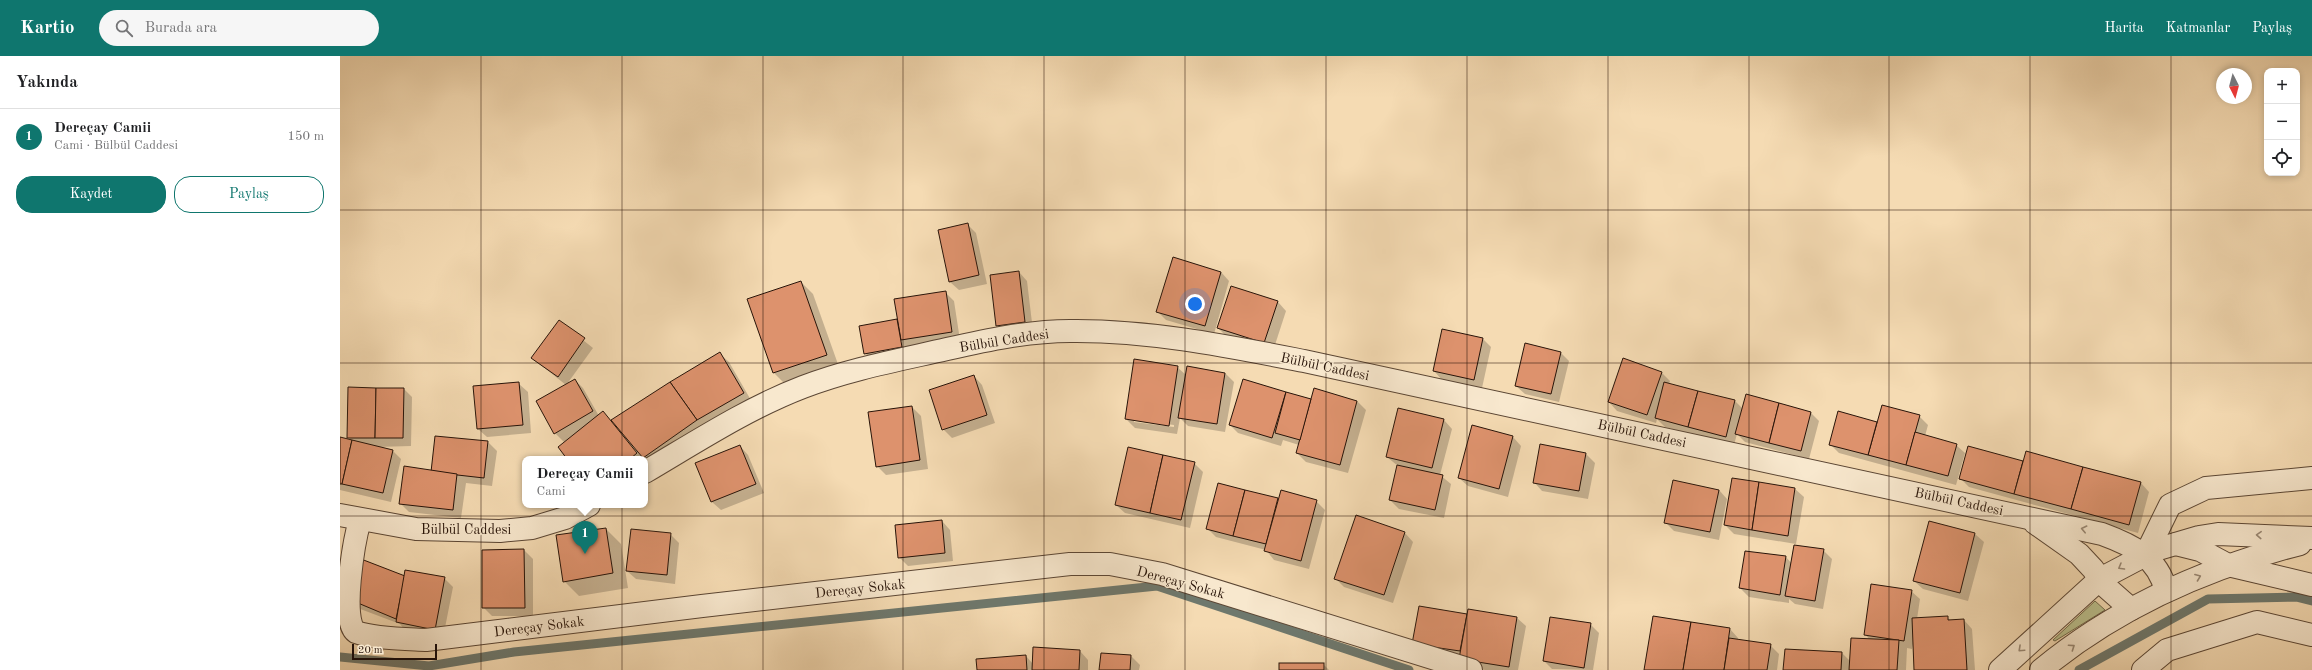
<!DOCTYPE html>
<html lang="tr">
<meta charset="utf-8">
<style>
body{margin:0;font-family:"Old Standard TT",serif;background:#f6f6f6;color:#202124}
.controls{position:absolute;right:12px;top:12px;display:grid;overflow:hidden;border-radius:8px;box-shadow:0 2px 6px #0003}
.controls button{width:36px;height:36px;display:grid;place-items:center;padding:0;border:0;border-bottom:1px solid #e0e0e0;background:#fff;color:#202124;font:20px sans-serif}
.compass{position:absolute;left:1876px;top:12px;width:36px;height:36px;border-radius:50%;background:#fff;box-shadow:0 2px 6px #0003;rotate:174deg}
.scale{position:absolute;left:12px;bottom:10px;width:85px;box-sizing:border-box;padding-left:4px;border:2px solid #281409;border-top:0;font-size:11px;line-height:14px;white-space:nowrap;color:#281409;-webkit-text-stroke:3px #f8e8ce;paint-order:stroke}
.you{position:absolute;left:855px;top:248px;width:14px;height:14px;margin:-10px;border:3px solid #fff;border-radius:50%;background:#1a73e8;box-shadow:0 0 0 6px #1a73e833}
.badge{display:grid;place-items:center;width:26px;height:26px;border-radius:50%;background:#0f766e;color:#fff;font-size:13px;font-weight:700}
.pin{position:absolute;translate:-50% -33px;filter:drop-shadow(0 1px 2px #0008)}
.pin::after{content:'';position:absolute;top:21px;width:14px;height:12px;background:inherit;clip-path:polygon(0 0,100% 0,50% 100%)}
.popup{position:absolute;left:182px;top:400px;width:126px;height:52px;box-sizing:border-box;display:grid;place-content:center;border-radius:8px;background:#fff;filter:drop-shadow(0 1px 3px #0005);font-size:13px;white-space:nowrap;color:#757577}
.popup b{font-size:15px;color:#202124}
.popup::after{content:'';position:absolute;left:50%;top:100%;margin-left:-8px;border:8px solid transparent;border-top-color:#fff}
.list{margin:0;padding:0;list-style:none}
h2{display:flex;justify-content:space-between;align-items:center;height:52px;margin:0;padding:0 16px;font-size:17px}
h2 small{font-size:13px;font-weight:400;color:#757577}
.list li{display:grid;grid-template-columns:26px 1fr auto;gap:12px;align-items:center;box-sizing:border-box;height:56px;padding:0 16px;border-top:1px solid #e0e0e0}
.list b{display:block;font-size:15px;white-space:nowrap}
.list p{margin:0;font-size:13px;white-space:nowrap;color:#757577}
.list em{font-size:13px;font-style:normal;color:#757577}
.actions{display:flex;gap:8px;padding:12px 16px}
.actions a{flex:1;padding:9px 0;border:1px solid #0f766e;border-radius:16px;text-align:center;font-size:14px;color:#0f766e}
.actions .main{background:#0f766e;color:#fff}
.icon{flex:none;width:22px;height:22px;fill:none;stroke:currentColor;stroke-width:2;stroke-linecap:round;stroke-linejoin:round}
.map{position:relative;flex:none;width:1972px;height:614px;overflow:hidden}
header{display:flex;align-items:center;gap:24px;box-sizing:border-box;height:56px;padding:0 20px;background:#0f766e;color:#fff}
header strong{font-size:19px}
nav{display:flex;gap:22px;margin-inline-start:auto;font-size:14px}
.search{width:280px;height:36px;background:#f6f6f6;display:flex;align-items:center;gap:10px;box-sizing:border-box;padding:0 14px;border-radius:22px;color:#757577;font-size:15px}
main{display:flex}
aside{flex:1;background:#fff}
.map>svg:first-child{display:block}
</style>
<header>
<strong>Kartio</strong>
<div class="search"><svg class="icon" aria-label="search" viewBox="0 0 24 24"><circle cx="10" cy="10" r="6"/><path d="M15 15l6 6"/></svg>Burada ara</div>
<nav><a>Harita</a><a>Katmanlar</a><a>Paylaş</a></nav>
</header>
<main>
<aside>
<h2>Yakında<small></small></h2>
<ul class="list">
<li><span class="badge">1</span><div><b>Dereçay Camii</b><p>Cami · Bülbül Caddesi</p></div><em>150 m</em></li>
</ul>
<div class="actions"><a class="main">Kaydet</a><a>Paylaş</a></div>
</aside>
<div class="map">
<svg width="1972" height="614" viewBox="0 0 1972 614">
<rect width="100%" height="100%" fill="#f5dbb3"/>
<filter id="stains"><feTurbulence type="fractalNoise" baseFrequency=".005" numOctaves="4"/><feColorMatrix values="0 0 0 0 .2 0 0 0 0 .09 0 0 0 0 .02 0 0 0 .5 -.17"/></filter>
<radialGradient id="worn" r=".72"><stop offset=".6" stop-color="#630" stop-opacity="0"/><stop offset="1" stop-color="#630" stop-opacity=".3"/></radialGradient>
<polygon fill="#bbc08d" stroke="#726a4b" points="1755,545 1765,554 1715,585 1713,584"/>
<g fill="#0003" fill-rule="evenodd">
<polygon points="627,168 636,177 647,228 619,234 610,226"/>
<polygon points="679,216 687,225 693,275 666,278 657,269"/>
<polygon points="881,216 889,225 874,278 826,264 817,255"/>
<polygon points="461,226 473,238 499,311 446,329 433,316"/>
<polygon points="605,236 614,245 620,284 534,306 525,297 521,271 559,264"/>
<polygon points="938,246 946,255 933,295 887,281 878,272"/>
<polygon points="219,265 253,292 227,328 235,324 243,332 259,360 263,356 271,365 380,298 389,306 412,346 313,409 297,393 296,394 303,403 228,403 225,387 215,377 226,329 192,302"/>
<polygon points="1143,283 1151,291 1142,332 1102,324 1094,315"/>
<polygon points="1220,296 1229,305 1219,346 1185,338 1176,330"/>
<path d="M837 311 846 319 885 317 894 326 885 376 848 370 840 362 837 378 795 372 786 363ZM794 364 834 369V371L794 366Z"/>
<polygon points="1322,317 1330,325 1329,328 1395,345 1403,353 1471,357 1479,365 1469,403 1405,386 1397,378 1394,389 1325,371 1317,363 1316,367 1277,355 1269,346"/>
<polygon points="634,320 642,329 655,367 612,382 603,373"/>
<polygon points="903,324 972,344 975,334 1017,345 1026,354 1008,417 966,406 957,397 959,389 943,384 941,390 898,377 890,369"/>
<polygon points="179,328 188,336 191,377 147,381 138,373"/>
<polygon points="63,332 72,341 71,390 37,391 52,394 61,403 51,446 0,434 0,383 12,385 8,381"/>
<polygon points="572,351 581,360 588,413 546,419 537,410"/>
<polygon points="1059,353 1104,364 1112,373 1100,419 1111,428 1104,462 1059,453 1050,444 1058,410 1047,401"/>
<polygon points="1499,357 1538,367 1579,360 1588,369 1585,380 1616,389 1625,397 1616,429 1499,397 1490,388"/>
<polygon points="96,381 148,386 157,395 152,430 126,427 121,462 69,456 60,447 92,415"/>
<polygon points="1173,381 1181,390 1168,441 1128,430 1119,422"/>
<polygon points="1201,389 1246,398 1255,407 1248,443 1202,435 1194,426"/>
<polygon points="400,390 408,399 424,437 381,454 372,446 357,407"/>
<polygon points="1629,392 1683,407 1801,427 1809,436 1798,477 1629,431 1620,422"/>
<polygon points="854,407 863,416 850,472 785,457 776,449"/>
<polygon points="1392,423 1455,433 1464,441 1456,488 1394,478 1385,469"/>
<polygon points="879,428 939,444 976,445 985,454 969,513 934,504 926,494 876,481 867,472"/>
<polygon points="1379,434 1387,443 1379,484 1334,475 1325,466"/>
<polygon points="1016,461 1065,477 1073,486 1053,547 1004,531 996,523"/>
<polygon points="602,465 610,474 613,505 568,510 559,501"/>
<polygon points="1590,466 1635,478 1644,486 1628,545 1583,533 1574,525"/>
<polygon points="266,473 281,488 288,532 239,540 224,525"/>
<polygon points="330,478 339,487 335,528 296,523 287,515"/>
<polygon points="184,494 193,503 193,560 152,560 143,551 143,495"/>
<polygon points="1483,494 1492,503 1483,553 1455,548 1449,543 1449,547 1409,541 1400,532 1446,501 1452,508"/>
<polygon points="65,521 104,522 113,531 103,582 65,574 60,568 15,551 8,539"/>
<polygon points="1571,535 1580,543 1577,563 1607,561 1611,565 1624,564 1632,573 1635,614 1575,614 1573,588 1572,593 1567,592 1566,614 1444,614 1502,597 1511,606 1530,584 1525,578"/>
<polygon points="1079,551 1128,559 1177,562 1186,570 1178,614 1145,614 1129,611 1082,596"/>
<polygon points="1250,568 1259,577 1253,614 1212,613 1204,605"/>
<polygon points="1390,573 1398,582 1398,584 1430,589 1439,598 1437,614 1306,614"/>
<polygon points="740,595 748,604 748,614 638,614 686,600 693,608"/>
<polygon points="791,600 800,609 799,614 760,614"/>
<polygon points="983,608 989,614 940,614"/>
</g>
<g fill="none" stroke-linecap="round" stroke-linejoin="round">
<g stroke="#6e786d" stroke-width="9">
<polyline points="0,601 89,610 174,596 817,530 1069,614"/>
<polyline points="1739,614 1868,543 1956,541 1972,545"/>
</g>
</g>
<g fill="#dd926d" stroke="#281409">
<polygon points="628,167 639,219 609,226 598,174"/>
<polygon points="833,201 881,216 865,270 816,256"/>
<polygon points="679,215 685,266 656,270 650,219"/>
<polygon points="461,225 487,299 433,317 407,243"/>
<polygon points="891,230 938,245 924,287 877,272"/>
<polygon points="606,235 612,276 561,284 554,243"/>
<polygon points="557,263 562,291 524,298 519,270"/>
<polygon points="219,264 245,282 218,321 191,302"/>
<polygon points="1102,273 1143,282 1134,324 1093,315"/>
<polygon points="1185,287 1221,296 1211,338 1175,330"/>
<polygon points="380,296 404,337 357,364 330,326"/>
<polygon points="1283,302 1322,316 1307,359 1268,346"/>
<polygon points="794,303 838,310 829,370 785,363"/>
<polygon points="847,310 885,317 877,368 838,362"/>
<polygon points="634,319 647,359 602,374 589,334"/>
<polygon points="235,323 253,355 214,378 196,345"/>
<polygon points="903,323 946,336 932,382 889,369"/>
<polygon points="179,326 183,369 137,373 133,330"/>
<polygon points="330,326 357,364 303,402 271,364"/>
<polygon points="1324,326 1358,335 1348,371 1315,362"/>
<polygon points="8,331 36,332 35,382 7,382"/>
<polygon points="36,332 64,332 63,382 35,382"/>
<polygon points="974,332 1017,345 1000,409 956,397"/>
<polygon points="1358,335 1395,344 1386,381 1348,371"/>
<polygon points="946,336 971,343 960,384 935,377"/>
<polygon points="1406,338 1439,347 1429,387 1395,378"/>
<polygon points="1439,347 1471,356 1461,395 1429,387"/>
<polygon points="1542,349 1580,359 1566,409 1528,399"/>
<polygon points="572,350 580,404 536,411 528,356"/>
<polygon points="1058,352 1104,363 1092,412 1046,401"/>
<polygon points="263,355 297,397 290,403 227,403 218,391"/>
<polygon points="1498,355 1537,366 1528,399 1489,389"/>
<polygon points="1132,369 1173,380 1159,433 1118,422"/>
<polygon points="1575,376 1617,388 1608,420 1566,409"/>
<polygon points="95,380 148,385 144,422 91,416"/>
<polygon points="0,381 12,384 2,428 0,428"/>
<polygon points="12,384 53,394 43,437 2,428"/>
<polygon points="1200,388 1246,397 1239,435 1193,427"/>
<polygon points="400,389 416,428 371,446 355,407"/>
<polygon points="1628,390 1683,405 1674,438 1619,423"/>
<polygon points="788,391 823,399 810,457 775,449"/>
<polygon points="1686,395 1743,411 1731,453 1674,438"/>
<polygon points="823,399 855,406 841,464 810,457"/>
<polygon points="1057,409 1103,419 1095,454 1049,444"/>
<polygon points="64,410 117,418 113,454 59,448"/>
<polygon points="1743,411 1801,426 1789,469 1731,453"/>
<polygon points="1392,422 1419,426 1412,474 1384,469"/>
<polygon points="1333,424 1379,434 1370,476 1324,467"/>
<polygon points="1419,426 1455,432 1448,480 1412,474"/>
<polygon points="878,427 905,434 893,480 866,473"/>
<polygon points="905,434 938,442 926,488 893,480"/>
<polygon points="941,434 977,444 961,505 924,495"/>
<polygon points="1016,459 1065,476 1044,539 994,523"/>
<polygon points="602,464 605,497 558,502 555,469"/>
<polygon points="1589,465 1635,477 1620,537 1573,525"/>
<polygon points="266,472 273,517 223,526 216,479"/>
<polygon points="291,473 331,477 327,519 286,515"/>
<polygon points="1454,489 1484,493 1475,545 1445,540"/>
<polygon points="184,493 185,552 142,552 142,494"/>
<polygon points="1405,495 1446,500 1440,539 1399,532"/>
<polygon points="21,503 65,520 56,563 6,542"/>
<polygon points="65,514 105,521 95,574 56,566"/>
<polygon points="1531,528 1572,534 1564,585 1524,579"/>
<polygon points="1079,550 1127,558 1120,595 1072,588"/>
<polygon points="1128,553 1177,561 1169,611 1119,603"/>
<polygon points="1313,560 1351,566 1343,614 1304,614"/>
<polygon points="1608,560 1608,564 1624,563 1627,614 1574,614 1572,562"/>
<polygon points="1210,561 1251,567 1244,612 1203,605"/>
<polygon points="1351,566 1390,572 1384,614 1343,614"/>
<polygon points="1389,582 1431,588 1427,614 1384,614"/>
<polygon points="1511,582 1559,584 1557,614 1509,614"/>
<polygon points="693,591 740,594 739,614 692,614"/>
<polygon points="1445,593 1502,596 1501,614 1443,614"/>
<polygon points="761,597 791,599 790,614 759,614"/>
<polygon points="686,599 687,614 637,614 636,603"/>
<rect x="939" y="607" width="45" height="7"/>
</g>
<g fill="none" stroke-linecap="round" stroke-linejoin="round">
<defs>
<g id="minor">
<path d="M305 416C356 386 408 352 463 331 510 313 559 304 607 293 647 284 689 275 730 275 808 274 887 290 964 305L1762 478C1792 489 1818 501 1826 535"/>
<polyline points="0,459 76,473 160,475 192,472 225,462 249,449"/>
<path d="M20 464C14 485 0 565 16 576 34 583 67 583 86 584L362 550 730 508H770L822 518 1131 614"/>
<polyline points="1695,467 1739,498 1753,513 1766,531 1791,553"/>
<polyline points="1836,488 1860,494 1888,509 1972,529"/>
<polyline points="1806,498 1830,449 1866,432 1972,422"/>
<polyline points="1660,614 1760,523 1815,494 1859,481 1878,478 1972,482"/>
<path d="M1701 614C1776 552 1866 512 1960 488"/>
<polyline points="1803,614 1827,594 1917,566 1972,579"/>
</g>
</defs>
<use href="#minor" stroke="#5b4634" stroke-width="24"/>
<use href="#minor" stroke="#f8e8ce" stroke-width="22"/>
</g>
<defs><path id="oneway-chevron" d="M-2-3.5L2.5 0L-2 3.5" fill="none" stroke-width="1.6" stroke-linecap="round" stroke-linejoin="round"/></defs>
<g stroke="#9a8975">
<use href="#oneway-chevron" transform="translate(1744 473) rotate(-167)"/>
<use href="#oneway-chevron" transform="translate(1919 479) rotate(-177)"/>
<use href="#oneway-chevron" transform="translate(1781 511) rotate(150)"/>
<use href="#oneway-chevron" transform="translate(1858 521) rotate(-21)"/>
<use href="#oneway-chevron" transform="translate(1732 591) rotate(-34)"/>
<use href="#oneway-chevron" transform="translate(1681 593) rotate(137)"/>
</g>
<path fill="none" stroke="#281409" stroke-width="1" stroke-opacity="0.55" d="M141 0V614M282 0V614M423 0V614M563 0V614M704 0V614M845 0V614M986 0V614M1127 0V614M1268 0V614M1409 0V614M1549 0V614M1690 0V614M1831 0V614M0 154H1972M0 307H1972M0 460H1972"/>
<g text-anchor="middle" stroke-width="3" stroke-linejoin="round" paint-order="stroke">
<g font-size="14" fill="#281409" stroke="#f8e8ce">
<text transform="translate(664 284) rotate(-9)" y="5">Bülbül Caddesi</text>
<text transform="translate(985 310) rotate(12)" y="5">Bülbül Caddesi</text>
<text transform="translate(1302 377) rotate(12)" y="5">Bülbül Caddesi</text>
<text transform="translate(1619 445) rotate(12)" y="5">Bülbül Caddesi</text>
<text x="126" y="478">Bülbül Caddesi</text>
<text transform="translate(841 526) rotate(15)" y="5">Dereçay Sokak</text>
<text transform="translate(520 532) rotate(-6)" y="5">Dereçay Sokak</text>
<text transform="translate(199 570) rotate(-7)" y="5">Dereçay Sokak</text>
</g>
</g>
<rect width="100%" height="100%" filter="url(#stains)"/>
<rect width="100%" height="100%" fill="url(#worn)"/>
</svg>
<div class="controls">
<button>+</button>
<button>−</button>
<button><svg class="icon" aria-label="locate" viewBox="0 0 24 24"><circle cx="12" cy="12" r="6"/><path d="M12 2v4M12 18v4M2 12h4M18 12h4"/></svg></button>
</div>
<svg class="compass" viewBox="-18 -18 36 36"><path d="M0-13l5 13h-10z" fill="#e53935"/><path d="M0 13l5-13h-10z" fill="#757577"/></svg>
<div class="scale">20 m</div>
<div class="you"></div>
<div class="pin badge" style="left:245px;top:498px">1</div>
<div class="popup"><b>Dereçay Camii</b>Cami</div>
</div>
</main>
